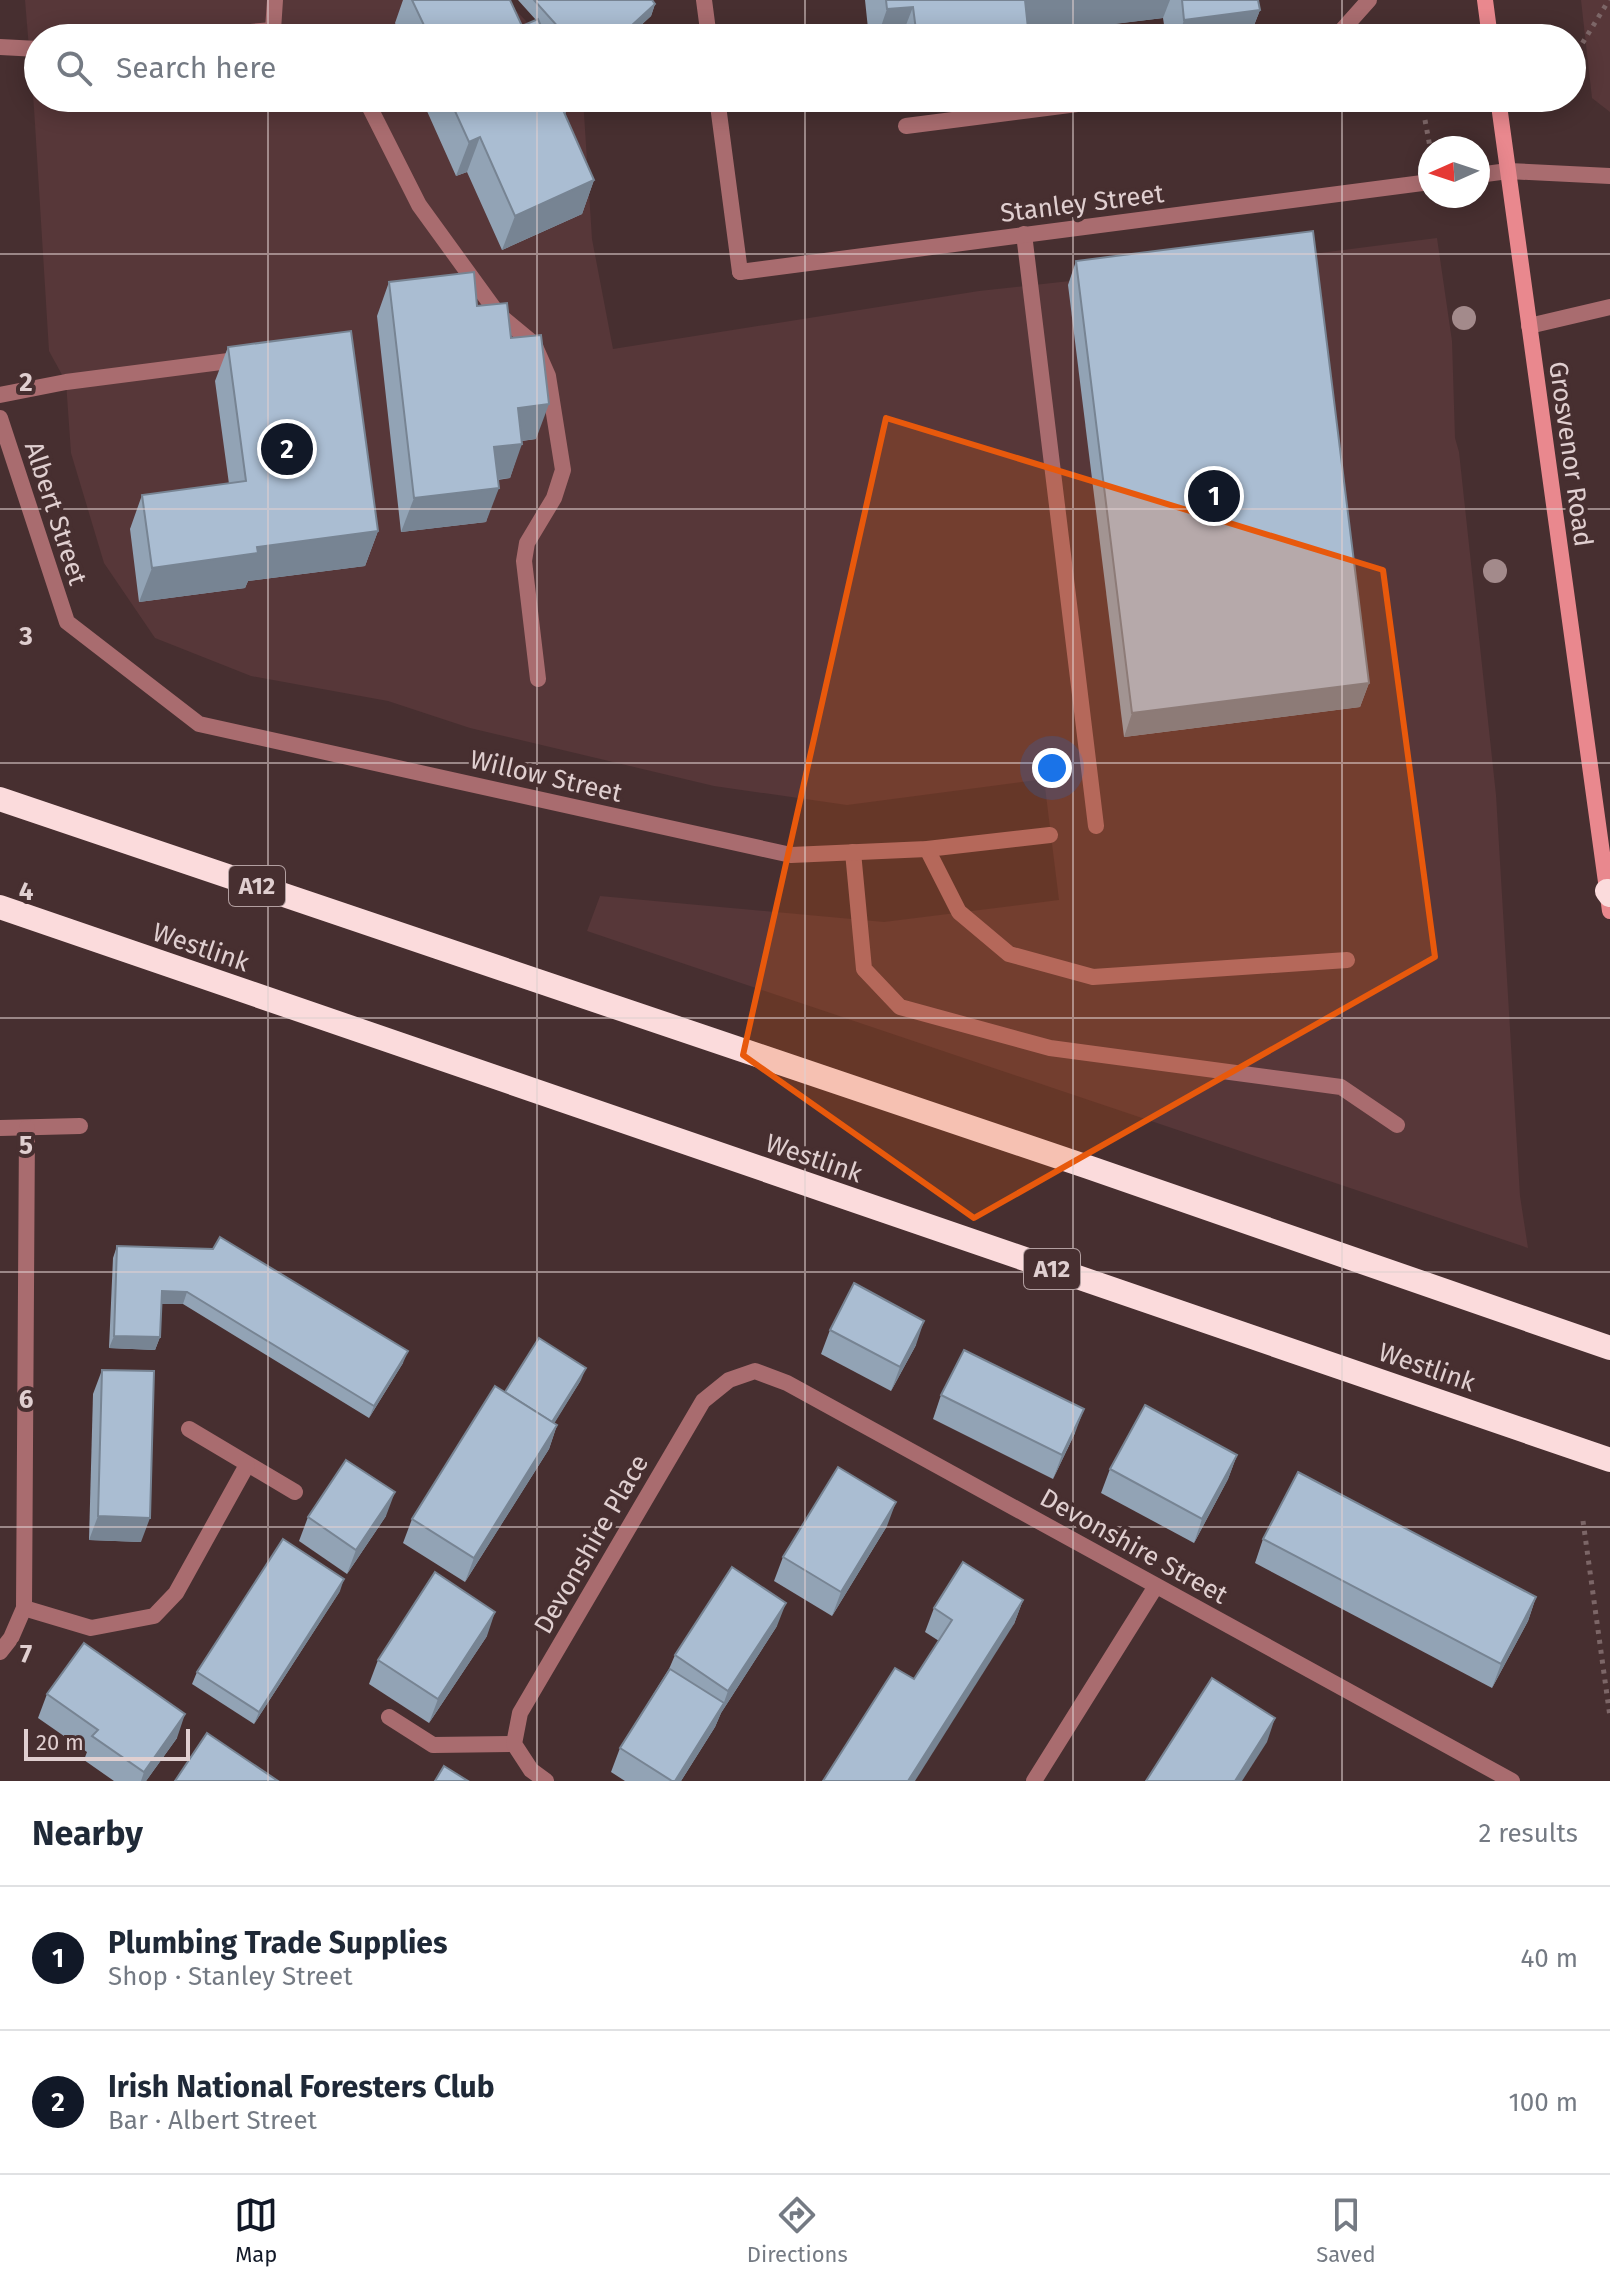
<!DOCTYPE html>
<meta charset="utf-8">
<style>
body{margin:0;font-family:"Fira Sans",sans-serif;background:#f2f2f3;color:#1f2937}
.compass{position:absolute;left:1418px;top:136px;width:72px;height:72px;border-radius:50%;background:#fff;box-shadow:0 4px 20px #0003;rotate:267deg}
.scale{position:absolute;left:24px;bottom:20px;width:166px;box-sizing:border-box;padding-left:8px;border:4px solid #e0cfd0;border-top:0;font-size:22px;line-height:28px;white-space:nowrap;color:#e0cfd0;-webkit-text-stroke:6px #472f30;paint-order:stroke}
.you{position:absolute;left:1052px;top:768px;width:28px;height:28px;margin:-20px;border:6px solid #fff;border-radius:50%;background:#1a73e8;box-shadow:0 0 0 12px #1a73e833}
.badge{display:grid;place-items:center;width:52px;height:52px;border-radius:50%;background:#111827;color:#fff;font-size:26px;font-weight:700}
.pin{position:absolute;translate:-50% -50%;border:4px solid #fff;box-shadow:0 2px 8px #0006}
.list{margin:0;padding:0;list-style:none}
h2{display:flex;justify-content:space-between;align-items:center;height:104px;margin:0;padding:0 32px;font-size:34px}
h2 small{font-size:26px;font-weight:400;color:#747a83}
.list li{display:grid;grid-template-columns:52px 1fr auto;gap:24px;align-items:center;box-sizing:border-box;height:144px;padding:0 32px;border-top:2px solid #e0e1e3}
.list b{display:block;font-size:30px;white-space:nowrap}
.list p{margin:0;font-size:26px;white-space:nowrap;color:#747a83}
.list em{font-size:26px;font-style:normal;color:#747a83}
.icon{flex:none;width:44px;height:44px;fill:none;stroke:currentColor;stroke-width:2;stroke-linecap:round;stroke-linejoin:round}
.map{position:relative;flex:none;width:1610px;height:1781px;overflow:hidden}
.search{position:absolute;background:#fff;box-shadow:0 4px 20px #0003;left:24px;right:24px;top:24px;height:88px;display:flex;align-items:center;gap:20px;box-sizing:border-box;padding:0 28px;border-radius:44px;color:#747a83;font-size:30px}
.sheet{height:392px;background:#fff}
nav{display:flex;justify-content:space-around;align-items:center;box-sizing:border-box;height:112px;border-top:2px solid #e0e1e3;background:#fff;font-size:22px;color:#747a83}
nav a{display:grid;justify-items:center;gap:4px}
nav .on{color:#111827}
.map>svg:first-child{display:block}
</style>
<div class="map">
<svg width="1610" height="1781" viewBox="0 0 1610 1781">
<rect width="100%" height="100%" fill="#472f30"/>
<g fill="#573739">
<polygon points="25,0 506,0 542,38 38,38 38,98 583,98 592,239 613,349 979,291 1304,255 1437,238 1452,341 1455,438 1459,452 1496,795 1520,1196 1528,1248 587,931 600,896 884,922 1059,900 1044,779 847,805 714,786 470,728 388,701 251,676 155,638 104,563 71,453 66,382 49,351 34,108"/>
<polygon points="1581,0 1610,0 1610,112 1592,98"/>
</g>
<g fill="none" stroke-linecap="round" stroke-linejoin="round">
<g stroke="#7c6667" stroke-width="5" stroke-dasharray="4 6" stroke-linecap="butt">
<polyline points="1572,60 1609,0"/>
<polyline points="1425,120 1430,147"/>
<polyline points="1583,1521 1610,1717"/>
</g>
<g stroke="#a96c6f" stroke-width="16">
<polyline points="704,0 709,38"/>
<polyline points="273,30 275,0"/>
<polyline points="179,38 273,30 301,38"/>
<polyline points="1335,38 1369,0"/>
<polyline points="0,47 38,49"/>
<polyline points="365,98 419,205 498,314 534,344 548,376 563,470 554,498 527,543 524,561 538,679"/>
<polyline points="717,98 740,272"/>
<polyline points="906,126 1124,98"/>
<polyline points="1508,171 1610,176"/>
<polyline points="1024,234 1096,826"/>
<polyline points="1529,326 1610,307"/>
<polyline points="0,395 66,382 244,359"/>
<polyline points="927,849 959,912 1009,954 1093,977 1347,960"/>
<polyline points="853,852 864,969 900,1007 1050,1048 1341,1087 1397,1125"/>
<polyline points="389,1717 433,1745 514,1744"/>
</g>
<g stroke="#a96c6f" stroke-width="16">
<polyline points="1478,175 1508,171"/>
<polyline points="740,272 1430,182"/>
<polyline points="0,418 67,622 199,724 791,855 927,849 1050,835"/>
<polyline points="0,1128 80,1126"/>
<polyline points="189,1429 295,1492"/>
<polyline points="24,1608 91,1628 154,1616 176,1593 247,1465"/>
<polyline points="0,1652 11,1638 24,1608 27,1128"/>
<polyline points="546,1781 531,1770 514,1744 520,1713 703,1401 729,1380 755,1371 787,1383 1512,1781"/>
<polyline points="1034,1781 1156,1586"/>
</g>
<g stroke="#e9888e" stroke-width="16">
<polyline points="1485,0 1490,38"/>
<polyline points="1498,98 1610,911"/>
</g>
<g stroke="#fbdbdc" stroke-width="24">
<polyline points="0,799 1088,1167 1610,1348"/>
<polyline points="1607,891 1610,895"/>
<polyline points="0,907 1610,1460"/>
</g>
</g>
<g fill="#a38a8b">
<circle cx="1464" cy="318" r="12"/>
<circle cx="1495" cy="571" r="12"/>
</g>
<g fill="#92a3b5">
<polygon points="403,0 510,0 522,26 536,20 518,0 652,0 655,4 651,16 627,38 552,38 541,25 546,38 402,38 395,23"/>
<polygon points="865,0 1258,0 1260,10 1249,38 1166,38 1163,18 1029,34 1029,38 869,38"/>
<polygon points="423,98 571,98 565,114 594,180 582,214 502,250 467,172 456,176 422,100"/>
<polygon points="903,98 1010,98 905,111"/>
<polygon points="1076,261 1369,683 1360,707 1124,737 1068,285"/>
<polygon points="389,282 477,306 511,338 536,439 522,441 510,478 498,480 486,522 401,532 377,316"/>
<polygon points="228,347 378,531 365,566 248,581 245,588 139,602 130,529 142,495 229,484 215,381"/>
<polygon points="117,1246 403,1363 369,1418 183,1304 161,1304 160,1337 155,1350 109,1348 113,1258"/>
<polygon points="830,1330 916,1345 891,1391 821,1354"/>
<polygon points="102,1370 141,1542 89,1540 93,1394"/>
<polygon points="581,1380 554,1423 557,1425 549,1449 465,1582 403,1543 412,1519"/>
<polygon points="941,1395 1075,1433 1053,1479 933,1419"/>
<polygon points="1237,1455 1228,1479 1194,1543 1101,1493 1110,1469"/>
<polygon points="386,1516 347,1574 299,1541 308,1517"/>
<polygon points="887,1526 832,1616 774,1581 783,1557"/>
<polygon points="1263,1539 1536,1597 1528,1621 1492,1688 1255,1563"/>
<polygon points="340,1591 254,1724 192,1684 197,1672"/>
<polygon points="1023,1600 1014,1624 914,1679 939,1641 925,1632 934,1608"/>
<polygon points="777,1626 721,1713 715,1727 681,1781 625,1781 611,1772 620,1748 669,1669 675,1655"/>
<polygon points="487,1636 429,1723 369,1684 378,1660"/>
<polygon points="47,1694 177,1738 146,1781 114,1781 84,1760 87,1752 38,1718"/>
</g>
<g fill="#778493">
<polygon points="1022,0 1170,0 1163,18 1009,37"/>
<polygon points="655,4 651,16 627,38 618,38"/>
<polygon points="913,7 901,38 877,38 887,9"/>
<polygon points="1260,10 1249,38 1178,38 1184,20"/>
<polygon points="566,98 571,98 559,130 559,101"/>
<polygon points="909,98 1010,98 905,111"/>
<polygon points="480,137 467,172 456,176 469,142"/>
<polygon points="594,180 582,214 502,250 515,216"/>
<polygon points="549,404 536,439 505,443 518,408"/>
<polygon points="522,444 510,478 481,481 494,447"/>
<polygon points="499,488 486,522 401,532 414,498"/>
<polygon points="378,531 365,566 248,581 245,588 139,602 152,568 257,547"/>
<polygon points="1369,683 1360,707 1124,737 1132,713"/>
<polygon points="162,1291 187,1292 183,1304 158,1304"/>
<polygon points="924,1321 916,1345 891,1391 900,1367"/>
<polygon points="114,1336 160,1337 155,1350 109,1348"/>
<polygon points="408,1351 403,1363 369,1418 374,1406"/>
<polygon points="586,1368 581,1380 541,1445 546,1432"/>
<polygon points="1084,1409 1075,1433 1053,1479 1062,1455"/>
<polygon points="557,1425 549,1449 465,1582 474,1558"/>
<polygon points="1237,1455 1228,1479 1194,1543 1202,1519"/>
<polygon points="395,1492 386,1516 347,1574 356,1550"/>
<polygon points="896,1502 887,1526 832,1616 841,1592"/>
<polygon points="98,1516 150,1518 141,1542 89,1540"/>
<polygon points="344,1579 340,1591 254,1724 259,1712"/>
<polygon points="1536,1597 1528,1621 1492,1688 1501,1664"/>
<polygon points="1023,1600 1014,1624 915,1781 908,1781"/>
<polygon points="786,1603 777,1626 721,1713 715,1727 681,1781 675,1781 723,1705 728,1691"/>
<polygon points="495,1612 487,1636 429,1723 438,1699"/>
<polygon points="185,1714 177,1738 146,1781 141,1781 144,1772"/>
<polygon points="1275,1718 1267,1742 1242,1781 1235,1781"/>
</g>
<g fill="#aabdd2" stroke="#778493" stroke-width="2">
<polygon points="412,0 510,0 522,26 538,19 546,38 430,38"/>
<polygon points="534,0 652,0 655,4 618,38 598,38 595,35 592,38 568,38"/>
<polygon points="886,0 1025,0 1029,38 917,38 913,7 887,9"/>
<polygon points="1182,0 1258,0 1260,10 1184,20"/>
<polygon points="449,98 566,98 559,101 594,180 515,216 480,137 469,142"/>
<polygon points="1313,231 1369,683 1132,713 1076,261"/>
<polygon points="474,272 477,306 507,303 511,338 541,335 549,404 518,408 522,444 494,447 499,488 414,498 389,282"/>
<polygon points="351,331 378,531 257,547 258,553 152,568 142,495 246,481 228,347"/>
<polygon points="220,1237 408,1351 374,1406 187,1292 162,1291 160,1337 114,1336 117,1246 213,1249"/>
<polygon points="854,1283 924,1321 900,1367 830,1330"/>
<polygon points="539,1338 586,1368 552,1422 505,1392"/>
<polygon points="964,1350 1084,1409 1062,1455 941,1395"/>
<polygon points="102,1370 154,1371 150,1518 98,1516"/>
<polygon points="495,1386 557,1425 474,1558 412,1519"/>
<polygon points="1145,1405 1237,1455 1202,1519 1110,1469"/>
<polygon points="346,1460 395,1492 356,1550 308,1517"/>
<polygon points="838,1467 896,1502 841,1592 783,1557"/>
<polygon points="1298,1472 1536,1597 1501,1664 1263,1539"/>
<polygon points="283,1539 344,1579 259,1712 197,1672"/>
<polygon points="963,1562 1023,1600 908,1781 823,1781 895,1668 914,1679 952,1620 934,1608"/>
<polygon points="732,1567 786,1603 728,1691 675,1655"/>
<polygon points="435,1572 495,1612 438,1699 378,1660"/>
<polygon points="84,1643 185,1714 144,1772 92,1736 98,1730 47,1694"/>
<polygon points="670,1669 724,1703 675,1781 672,1781 620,1748"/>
<polygon points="1212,1678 1275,1718 1235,1781 1146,1781"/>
<polygon points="207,1733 278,1781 175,1781"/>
<polygon points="444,1766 468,1781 435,1781"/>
</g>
<path fill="#e8590c" fill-opacity="0.2" stroke="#e8590c" stroke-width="6" stroke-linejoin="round" d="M886 418 1383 570 1435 957 974 1218 743 1055Z"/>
<path fill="none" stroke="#e0cfd0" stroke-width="2" stroke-opacity="0.55" d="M268 0V38M537 0V38M805 0V38M1073 0V38M1342 0V38M268 98V1781M537 98V1781M805 98V1781M1073 98V1781M1342 98V1781M0 254H1610M0 509H1610M0 763H1610M0 1018H1610M0 1272H1610M0 1527H1610"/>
<g text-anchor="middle" stroke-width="8" stroke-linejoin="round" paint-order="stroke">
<g fill="#472f30" stroke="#b29fa0" stroke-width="2">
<rect x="229" y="866" width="56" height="40" rx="6"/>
<rect x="1024" y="1249" width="56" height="40" rx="6"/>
</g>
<g font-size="24" font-weight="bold" fill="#e0cfd0">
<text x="257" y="894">A12</text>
<text x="1052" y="1277">A12</text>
</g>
<g font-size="26" fill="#e0cfd0" stroke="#472f30">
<text transform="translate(1082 203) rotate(-7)" y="9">Stanley Street</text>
<text transform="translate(1571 454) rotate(82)" y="9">Grosvenor Road</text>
<text transform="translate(56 513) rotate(72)" y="9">Albert Street</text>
<text transform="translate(546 776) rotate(13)" y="9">Willow Street</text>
<text transform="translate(201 947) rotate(19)" y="9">Westlink</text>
<text transform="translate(814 1158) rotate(19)" y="9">Westlink</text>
<text transform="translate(1427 1367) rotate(19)" y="9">Westlink</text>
<text transform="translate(591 1544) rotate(-60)" y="9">Devonshire Place</text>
<text transform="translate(1134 1546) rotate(29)" y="9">Devonshire Street</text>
</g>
</g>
<g font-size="26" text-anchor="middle" font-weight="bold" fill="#e0cfd0" stroke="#472f30" stroke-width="8" stroke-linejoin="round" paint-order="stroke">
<text x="26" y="391">2</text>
<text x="26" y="645">3</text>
<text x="26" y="900">4</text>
<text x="26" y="1154">5</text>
<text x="26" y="1408">6</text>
<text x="26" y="1663">7</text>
</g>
</svg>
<svg class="compass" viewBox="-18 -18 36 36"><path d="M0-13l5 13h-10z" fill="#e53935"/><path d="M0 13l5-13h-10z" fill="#747a83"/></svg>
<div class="scale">20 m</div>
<div class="you"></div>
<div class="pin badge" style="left:1214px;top:496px">1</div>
<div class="pin badge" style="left:287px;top:449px">2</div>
<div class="search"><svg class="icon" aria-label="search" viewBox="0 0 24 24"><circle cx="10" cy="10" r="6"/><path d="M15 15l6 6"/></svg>Search here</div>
</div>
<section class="sheet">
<h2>Nearby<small>2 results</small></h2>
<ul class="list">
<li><span class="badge">1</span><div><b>Plumbing Trade Supplies</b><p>Shop · Stanley Street</p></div><em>40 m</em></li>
<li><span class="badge">2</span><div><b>Irish National Foresters Club</b><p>Bar · Albert Street</p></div><em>100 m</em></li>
</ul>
</section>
<nav>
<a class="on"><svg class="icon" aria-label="map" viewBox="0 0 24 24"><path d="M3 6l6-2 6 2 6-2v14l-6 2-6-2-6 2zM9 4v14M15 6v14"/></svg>Map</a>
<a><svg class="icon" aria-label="directions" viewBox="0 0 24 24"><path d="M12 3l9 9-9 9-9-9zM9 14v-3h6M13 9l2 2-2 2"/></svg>Directions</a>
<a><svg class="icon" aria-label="saved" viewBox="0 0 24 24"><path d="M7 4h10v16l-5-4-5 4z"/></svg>Saved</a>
</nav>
